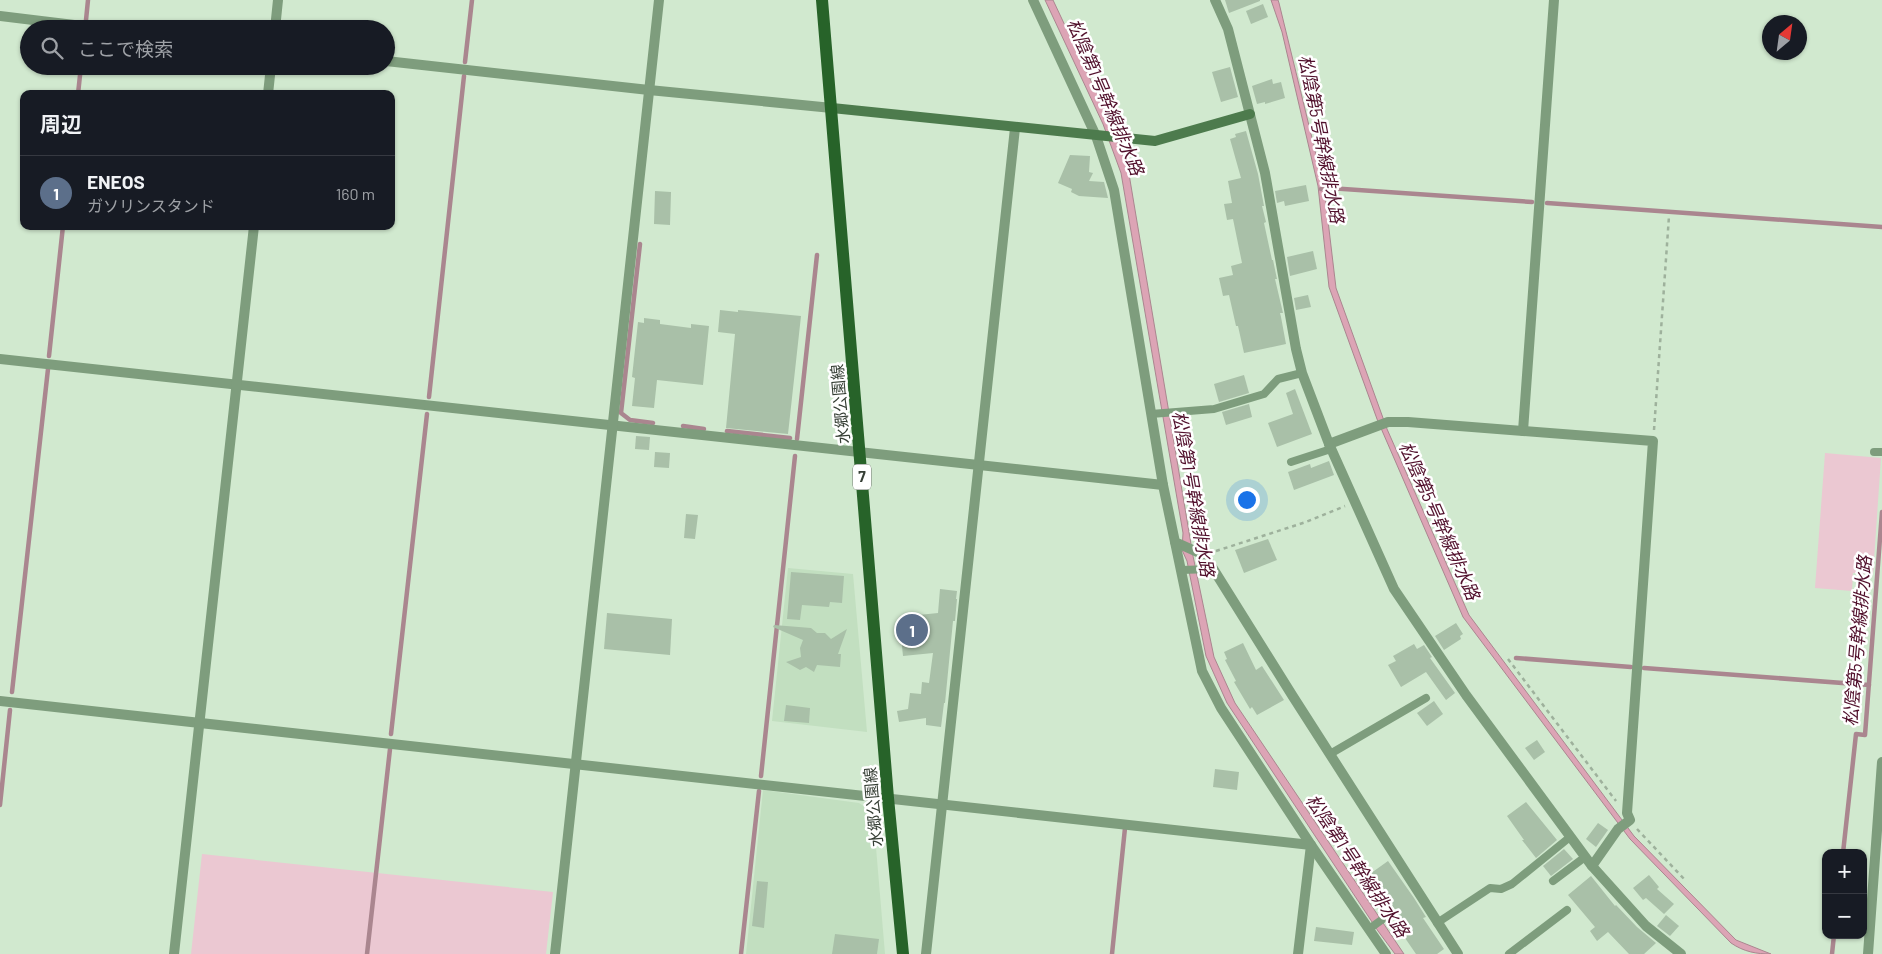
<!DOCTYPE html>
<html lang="ja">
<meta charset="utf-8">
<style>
body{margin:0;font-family:Barlow,"Noto Sans JP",sans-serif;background:#242831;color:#f1f3f6}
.controls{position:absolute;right:15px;bottom:15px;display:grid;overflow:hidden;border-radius:10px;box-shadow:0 1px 4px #0004}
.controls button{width:45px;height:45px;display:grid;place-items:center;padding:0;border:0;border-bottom:1px solid #363941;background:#171b24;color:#f1f3f6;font:25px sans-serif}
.compass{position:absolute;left:1762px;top:15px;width:45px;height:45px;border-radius:50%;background:#171b24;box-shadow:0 1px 4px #0004;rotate:29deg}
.you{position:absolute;left:1246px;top:499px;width:18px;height:18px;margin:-12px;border:4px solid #fff;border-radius:50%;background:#1a73e8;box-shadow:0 0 0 8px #1a73e833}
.badge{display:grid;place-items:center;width:32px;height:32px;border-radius:50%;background:#c93f78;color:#fff;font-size:16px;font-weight:700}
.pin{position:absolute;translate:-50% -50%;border:2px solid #fff;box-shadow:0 1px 5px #0006}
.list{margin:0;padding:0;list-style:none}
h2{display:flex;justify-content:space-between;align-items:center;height:65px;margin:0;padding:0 20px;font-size:21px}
h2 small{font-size:16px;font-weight:400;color:#9ea1a6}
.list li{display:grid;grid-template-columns:32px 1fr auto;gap:15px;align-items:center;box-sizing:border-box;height:75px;padding:0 20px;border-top:1px solid #363941}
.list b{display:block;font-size:19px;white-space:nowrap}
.list p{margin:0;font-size:16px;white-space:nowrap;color:#9ea1a6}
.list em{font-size:16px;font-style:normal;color:#9ea1a6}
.icon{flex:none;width:28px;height:28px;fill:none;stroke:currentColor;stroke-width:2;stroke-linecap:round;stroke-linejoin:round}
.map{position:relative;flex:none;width:1882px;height:954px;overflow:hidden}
.search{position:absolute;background:#171b24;box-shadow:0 1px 4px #0004;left:20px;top:20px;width:375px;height:55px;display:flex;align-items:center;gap:12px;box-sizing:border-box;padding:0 18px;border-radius:28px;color:#9ea1a6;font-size:19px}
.panel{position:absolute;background:#171b24;box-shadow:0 1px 4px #0004;left:20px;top:90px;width:375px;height:140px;border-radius:10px}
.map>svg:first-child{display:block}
</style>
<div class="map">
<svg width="1882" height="954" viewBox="0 0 1882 954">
<rect width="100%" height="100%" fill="#d1e9cf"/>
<g fill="#c2dfc0">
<polygon points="788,568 853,574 867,732 772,721"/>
<polygon points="763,790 859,803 873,812 885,954 746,954"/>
</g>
<g fill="#ebc8d2">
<polygon points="1825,453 1881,458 1873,574 1853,573 1852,591 1815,588"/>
<polygon points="202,854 553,892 546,954 191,954"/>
</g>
<g fill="#dca4b5" stroke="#aa868f">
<polygon points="1045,0 1053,0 1109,119 1128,168 1193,556 1214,657 1235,703 1404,954 1395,954 1378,931 1227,703 1206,656 1187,561 1182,550 1183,533 1121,173 1103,124"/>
<path d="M1271 0H1278L1279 3 1324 187 1336 288 1387 429 1469 615 1634 836 1736 940 1771 954C1757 954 1744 952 1731 943L1630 839 1463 617 1377 419 1329 287 1318 186 1282 32Z"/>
</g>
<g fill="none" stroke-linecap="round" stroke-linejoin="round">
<g stroke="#aa868f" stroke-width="4.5">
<polyline points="86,20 88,0"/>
<polyline points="465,62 472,0"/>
<polyline points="78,94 81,66"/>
<polyline points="1321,189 1329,188 1532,202"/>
<polyline points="1547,203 1882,227"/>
<polyline points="640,244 621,413 630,420 653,423"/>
<polyline points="49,356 63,226"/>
<polyline points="429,397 464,76"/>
<polyline points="683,426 704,429"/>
<polyline points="727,431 790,438"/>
<polyline points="797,439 817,255"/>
<polyline points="1516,658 1631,667"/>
<polyline points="1644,668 1869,685"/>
<polyline points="12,692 48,369"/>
<polyline points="391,734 427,414"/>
<polyline points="761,776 795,456"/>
<polyline points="0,805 10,710"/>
<polyline points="1843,853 1856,734 1865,735 1882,512"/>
<polyline points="367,954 390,749"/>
<polyline points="741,954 759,791"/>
<polyline points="1112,954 1125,828"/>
<polyline points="1832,954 1834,935"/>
</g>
</g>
<g fill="#a9c0a8">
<polygon points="1225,0 1260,0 1260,1 1229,13"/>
<polygon points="1263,4 1268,17 1251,24 1246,11"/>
<polygon points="1230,67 1238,97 1221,102 1212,72"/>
<polygon points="1272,79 1273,84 1281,82 1285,98 1265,104 1265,102 1257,104 1252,86"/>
<polygon points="1246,131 1258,174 1264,206 1262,206 1266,222 1264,223 1272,260 1273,260 1277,279 1275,279 1283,313 1280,313 1281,317 1286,344 1244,353 1238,326 1236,326 1229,295 1223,296 1219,278 1233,275 1231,266 1242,263 1233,219 1227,220 1224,204 1232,203 1228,181 1241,178 1230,139 1236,137 1235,134"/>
<polygon points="1070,155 1090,156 1089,172 1093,173 1089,181 1104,182 1108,198 1079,196 1071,192 1072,189 1058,183"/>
<polygon points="1306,185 1309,201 1285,206 1284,201 1277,203 1275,191"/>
<polygon points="655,191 671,192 670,225 654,224"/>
<polygon points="1313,251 1317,269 1290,276 1287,257"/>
<polygon points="1308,295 1311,307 1296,310 1294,298"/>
<polygon points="720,310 738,312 738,310 801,316 788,434 726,428 735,334 718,332"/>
<polygon points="644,318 660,320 660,324 691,328 691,324 709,326 703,385 657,380 654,408 632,406 635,378 632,377 638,322 644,323"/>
<polygon points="1244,375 1249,393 1219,402 1214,384"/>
<polygon points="1295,389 1312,434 1277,447 1268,423 1293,414 1286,393"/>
<polygon points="1249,404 1252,417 1226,425 1222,412"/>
<polygon points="636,436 650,437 649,450 635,449"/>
<polygon points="655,452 670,453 669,468 654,467"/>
<polygon points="1329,461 1334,475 1294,490 1288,472 1310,464 1311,468"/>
<polygon points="686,514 698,515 695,539 684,538"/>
<polygon points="1268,539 1277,560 1244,573 1235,550"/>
<polygon points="791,572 844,576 842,603 830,602 829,607 802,605 800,620 787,619"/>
<polygon points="940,589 957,591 956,599 957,599 955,621 953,621 945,703 944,703 941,727 926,725 926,718 899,722 897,711 908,709 910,693 921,694 922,682 929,683 933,653 903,656 899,617 938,613"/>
<polygon points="607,613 672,619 670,655 604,649"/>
<polygon points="1456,623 1463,634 1460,636 1461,639 1444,650 1435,636"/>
<polygon points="774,625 811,628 817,633 825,633 831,639 847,629 838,654 841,654 840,667 817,665 814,672 806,667 800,670 786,662 801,657 800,648 803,640 773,627"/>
<polygon points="1243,643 1256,670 1262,666 1284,700 1257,715 1252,707 1250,709 1234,682 1236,681 1225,660 1227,659 1224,652"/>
<polygon points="1414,644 1417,649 1424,645 1432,657 1430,658 1455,693 1446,700 1426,672 1401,687 1388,665 1396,661 1393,656"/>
<polygon points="1434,701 1443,714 1427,726 1417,713"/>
<polygon points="786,705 810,708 809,723 784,721"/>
<polygon points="1537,740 1545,752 1534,760 1525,748"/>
<polygon points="1215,769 1239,772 1237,790 1213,787"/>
<polygon points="1526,802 1557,840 1536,858 1522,840 1524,840 1507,816"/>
<polygon points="1598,823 1608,830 1596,847 1586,839"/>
<polygon points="1564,849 1573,859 1551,876 1543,866"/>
<polygon points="1388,861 1414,898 1426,917 1423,918 1444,949 1437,954 1416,954 1394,922 1396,921 1393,916 1397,913 1382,891 1379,893 1367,876"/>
<polygon points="1649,875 1659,887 1657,889 1674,904 1664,914 1646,898 1643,900 1633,888"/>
<polygon points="1591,876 1615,906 1616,905 1637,927 1656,943 1644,954 1629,954 1608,932 1597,941 1590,931 1595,927 1568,895"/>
<polygon points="757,881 768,882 764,928 752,926"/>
<polygon points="1666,915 1679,926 1670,936 1657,926"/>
<polygon points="1316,927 1354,932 1352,945 1314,941"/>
<polygon points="835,934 879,939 877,954 832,954"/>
</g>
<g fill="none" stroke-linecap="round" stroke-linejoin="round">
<g stroke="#9eb19c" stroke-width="2.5" stroke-dasharray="4 4" stroke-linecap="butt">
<polyline points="1654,430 1669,216"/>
<polyline points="1216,551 1306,522 1345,506"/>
<polyline points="1508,659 1616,801"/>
<polyline points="1637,829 1685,880"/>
</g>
<g stroke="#7e9d7d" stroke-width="8">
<polyline points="1151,414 1214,409 1264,394 1278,379 1302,373"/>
<polyline points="1874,452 1882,452"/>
<polyline points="1291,462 1331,449"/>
<polyline points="1181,570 1213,569"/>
<polyline points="1330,754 1426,698"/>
<polyline points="1553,881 1585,857"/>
<polyline points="1437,923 1490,888 1501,889 1512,884 1570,837"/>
<polyline points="1369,929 1387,916"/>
<polyline points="1509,954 1567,910"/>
</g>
<g stroke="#7e9d7d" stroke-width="10">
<polyline points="1033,0 1096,136 1114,190 1163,485 1175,542 1204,555 1212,567 1292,695 1458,954"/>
<polyline points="1215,0 1228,29 1265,173 1296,349 1302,373 1329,444 1394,589 1466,695 1592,866 1646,926 1681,954"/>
<polyline points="0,16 107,29"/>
<polyline points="275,29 278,0"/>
<polyline points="386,61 649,90 832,108"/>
<polyline points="268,94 271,66"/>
<polyline points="0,359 1163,485"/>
<polyline points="1523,431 1554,0"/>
<polyline points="1329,444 1388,422 1408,422 1653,441 1627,813 1630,820 1618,829 1592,866"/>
<polyline points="1175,542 1202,671 1221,708 1311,845 1386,954"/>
<polyline points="0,701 1311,845 1298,954"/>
<polyline points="174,954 254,226"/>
<polyline points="555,954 659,0"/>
<polyline points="926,954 1015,128"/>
<polyline points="1868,954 1882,762"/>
</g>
<polyline stroke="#4d7b4d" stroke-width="10" points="832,108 1155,141 1250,114"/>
<polyline stroke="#276329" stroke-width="12" points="822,0 888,798 903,954"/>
</g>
<g text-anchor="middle" stroke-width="5" stroke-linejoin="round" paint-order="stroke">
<rect fill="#fff" stroke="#727972" stroke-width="1" x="853" y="464.5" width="18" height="25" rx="4"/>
<g font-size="15" font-weight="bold" fill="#363f35">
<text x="862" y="482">7</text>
</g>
<g font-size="16" fill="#363f35" stroke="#fff">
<text transform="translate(840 404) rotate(-95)" y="6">水郷公園線</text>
<text transform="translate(873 807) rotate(-95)" y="6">水郷公園線</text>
</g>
<g font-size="18" font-style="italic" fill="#51102c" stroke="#fff">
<text transform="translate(1105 97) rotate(67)" y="6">松陰第1号幹線排水路</text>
<text transform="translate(1321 139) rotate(79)" y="6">松陰第5号幹線排水路</text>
<text transform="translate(1193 494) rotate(80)" y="6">松陰第1号幹線排水路</text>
<text transform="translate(1439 521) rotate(66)" y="6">松陰第5号幹線排水路</text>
<text transform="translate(1858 641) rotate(-85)" y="6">松陰第5号幹線排水路</text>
<text transform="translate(1357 866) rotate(56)" y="6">松陰第1号幹線排水路</text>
</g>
</g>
</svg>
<div class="controls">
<button>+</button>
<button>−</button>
</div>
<svg class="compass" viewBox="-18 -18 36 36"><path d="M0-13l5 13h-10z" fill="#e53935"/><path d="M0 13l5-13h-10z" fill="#9ea1a6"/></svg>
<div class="you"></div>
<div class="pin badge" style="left:912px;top:630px;background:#5c6f8a">1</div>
<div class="search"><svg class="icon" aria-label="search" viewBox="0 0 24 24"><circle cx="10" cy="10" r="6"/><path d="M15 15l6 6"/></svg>ここで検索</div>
<section class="panel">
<h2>周辺<small></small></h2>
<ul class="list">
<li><span class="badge" style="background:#5c6f8a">1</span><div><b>ENEOS</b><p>ガソリンスタンド</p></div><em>160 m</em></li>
</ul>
</section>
</div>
